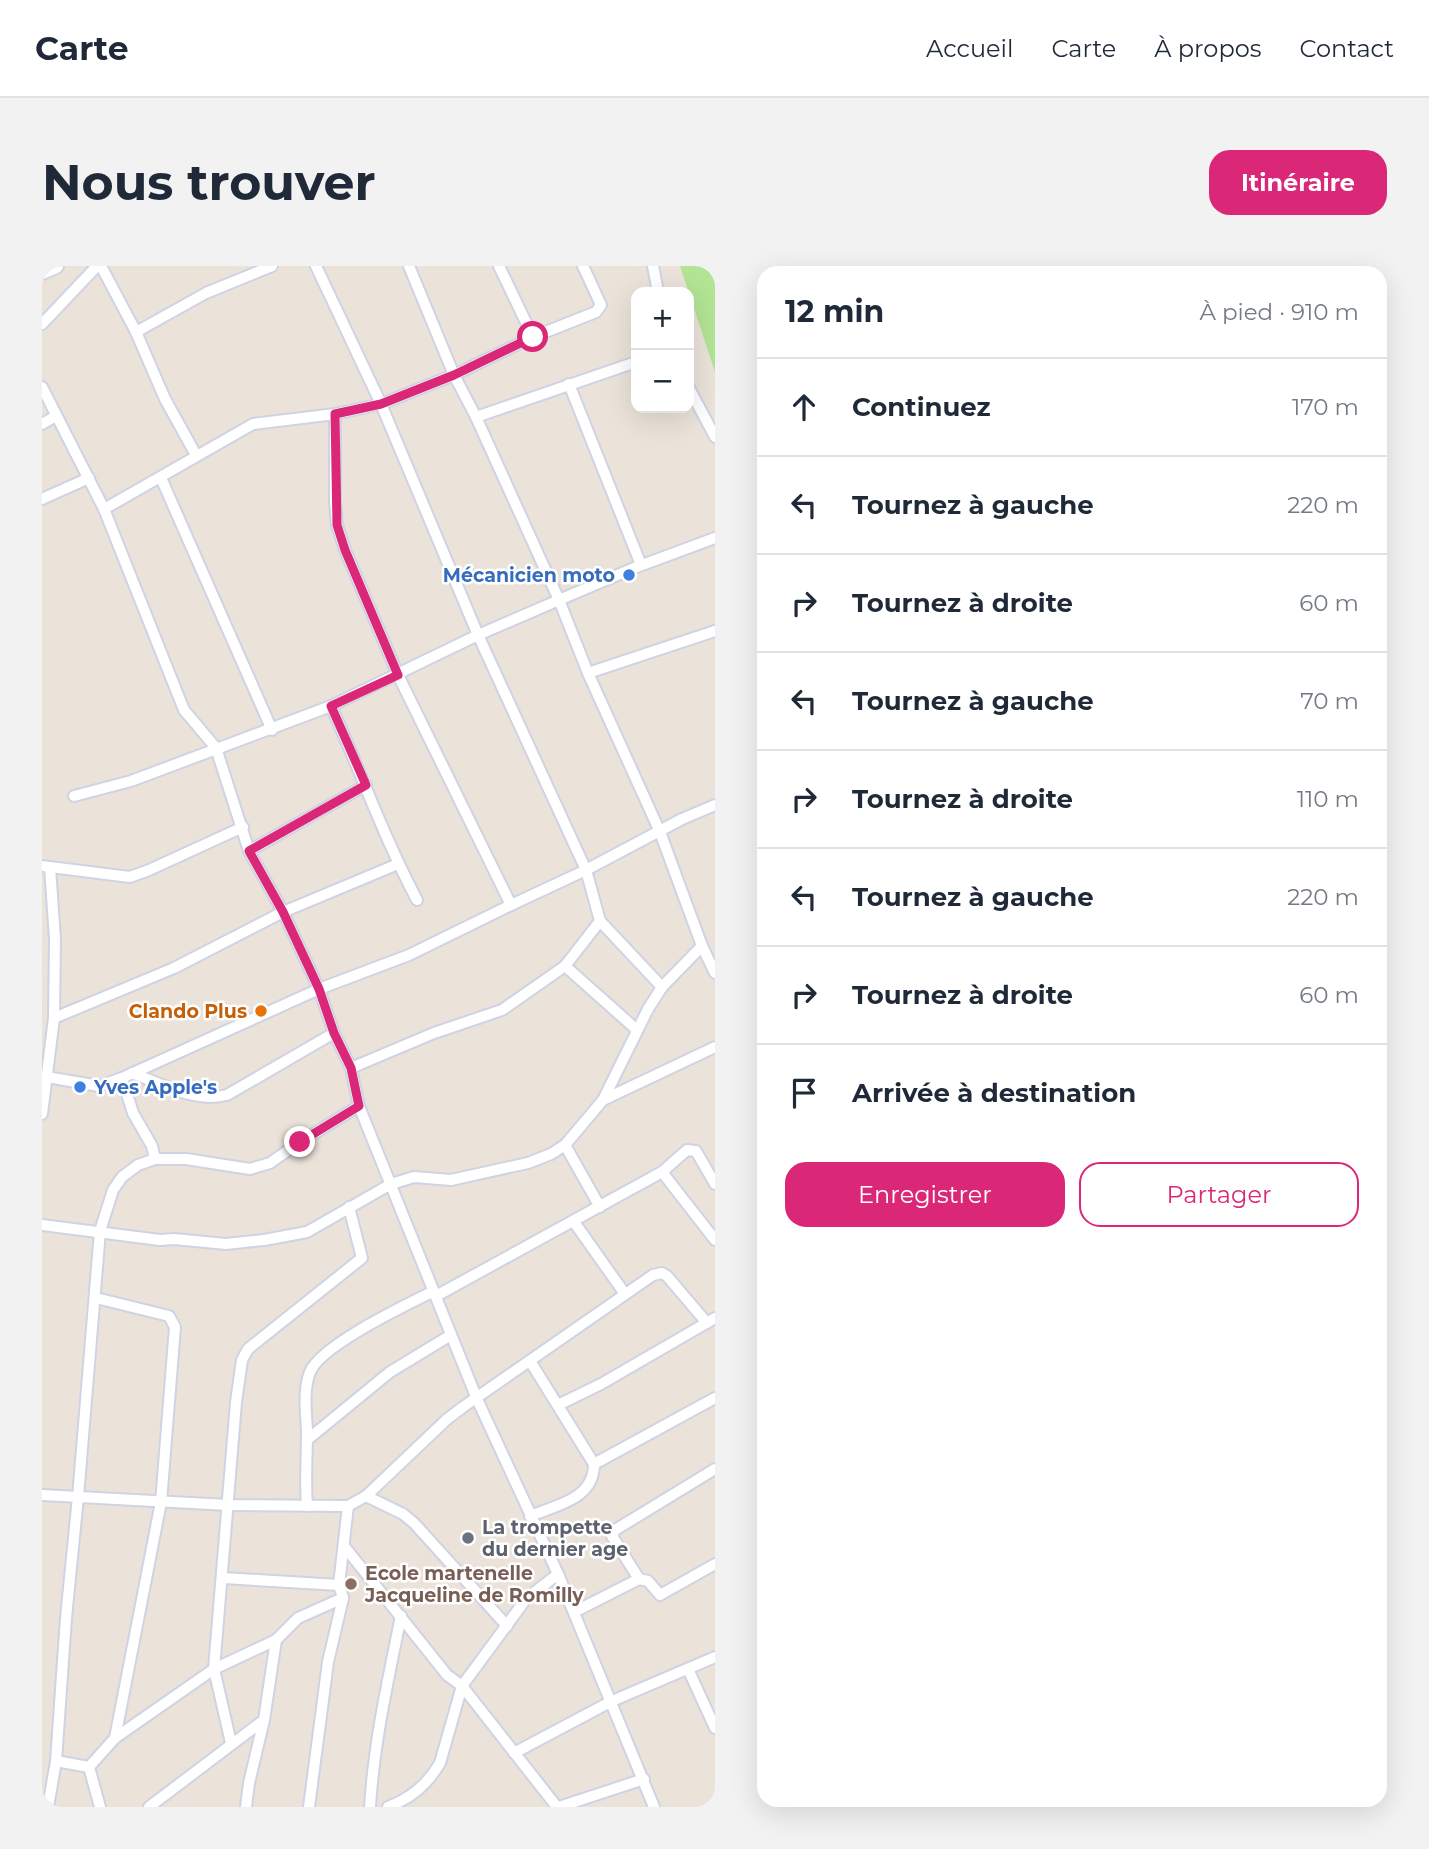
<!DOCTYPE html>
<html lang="fr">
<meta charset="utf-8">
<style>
body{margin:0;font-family:Montserrat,sans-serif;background:#f2f2f3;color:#1f2937}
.controls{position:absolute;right:21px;top:21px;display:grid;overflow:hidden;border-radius:14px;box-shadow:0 7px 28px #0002}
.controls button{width:63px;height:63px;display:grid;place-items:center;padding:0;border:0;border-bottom:2px solid #e0e1e3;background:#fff;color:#1f2937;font:35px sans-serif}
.stop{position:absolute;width:21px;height:21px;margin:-16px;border:5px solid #db2777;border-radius:50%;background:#fff}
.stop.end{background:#db2777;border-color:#fff;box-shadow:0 2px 7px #0008}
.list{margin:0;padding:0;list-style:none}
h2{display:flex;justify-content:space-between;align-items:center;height:91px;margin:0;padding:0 28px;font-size:30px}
h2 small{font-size:23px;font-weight:400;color:#747a83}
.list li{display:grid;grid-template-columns:46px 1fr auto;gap:21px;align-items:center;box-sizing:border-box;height:98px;padding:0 28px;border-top:2px solid #e0e1e3}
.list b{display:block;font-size:26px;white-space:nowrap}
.list em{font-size:23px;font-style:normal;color:#747a83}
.actions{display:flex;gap:14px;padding:21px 28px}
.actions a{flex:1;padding:16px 0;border:2px solid #db2777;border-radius:21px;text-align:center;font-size:24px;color:#db2777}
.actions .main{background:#db2777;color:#fff}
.icon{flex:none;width:38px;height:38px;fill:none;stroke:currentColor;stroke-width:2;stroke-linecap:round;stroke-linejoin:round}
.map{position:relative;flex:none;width:673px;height:1541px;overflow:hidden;border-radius:21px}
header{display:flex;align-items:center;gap:42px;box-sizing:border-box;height:98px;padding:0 35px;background:#fff;border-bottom:2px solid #e0e1e3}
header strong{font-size:33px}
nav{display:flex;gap:38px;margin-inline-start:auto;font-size:24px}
.intro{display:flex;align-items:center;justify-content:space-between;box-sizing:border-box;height:168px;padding:0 42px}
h1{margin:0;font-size:49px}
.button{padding:18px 32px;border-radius:21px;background:#db2777;color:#fff;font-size:24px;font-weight:700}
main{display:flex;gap:42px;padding:0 42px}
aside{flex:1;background:#fff;border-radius:21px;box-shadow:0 7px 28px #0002}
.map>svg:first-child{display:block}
</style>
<header>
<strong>Carte</strong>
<nav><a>Accueil</a><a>Carte</a><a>À propos</a><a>Contact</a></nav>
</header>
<div class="intro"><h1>Nous trouver</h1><a class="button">Itinéraire</a></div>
<main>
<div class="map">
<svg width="673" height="1541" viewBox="0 0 673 1541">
<rect width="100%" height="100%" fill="#ebe3da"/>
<polygon fill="#b2e494" points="638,0 673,0 673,106"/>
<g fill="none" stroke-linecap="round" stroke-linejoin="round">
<defs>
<g id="minor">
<polyline points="59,0 94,66 123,133 154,189"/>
<polyline points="274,0 339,138 436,369 544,604 558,655 620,721"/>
<polyline points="367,0 412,109 434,151 517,334 546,407 618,566 660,680 673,707"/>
<polyline points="457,0 491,71"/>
<polyline points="611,0 616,26"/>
<polyline points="0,58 55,0"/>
<polyline points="94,66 164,27 230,0"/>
<polyline points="527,118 599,299"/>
<polyline points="0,121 62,243 142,444 174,482 207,585 241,646 277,723 292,767 309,802 317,840 435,1133 516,1308 612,1541"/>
<polyline points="647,122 673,171"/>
<polyline points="293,148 293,236 295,259 303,284 356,409 469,639"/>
<polyline points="434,151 594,96"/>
<polyline points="0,158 14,150"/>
<polyline points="119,212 230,464"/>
<polyline points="0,233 47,212"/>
<polyline points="62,243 211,158 293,148 339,138 412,109 491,71 554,46 559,39 541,0"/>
<polyline points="546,407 673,365"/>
<path d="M289 440C318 504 342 572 375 634"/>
<polyline points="32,530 89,515 289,440 436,369 517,334 592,302 673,272"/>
<polyline points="207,585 324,519"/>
<polyline points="0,600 88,611 107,604 201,561"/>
<polyline points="523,700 595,764"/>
<polyline points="12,752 132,702 241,646 356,598"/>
<polyline points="309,802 392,767 460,744 523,700 558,655"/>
<path d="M90 807C119 818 154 837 185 829L292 767"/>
<polyline points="5,811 57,820 80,812 277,723 367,689 469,639 544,604 640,553 673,539"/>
<polyline points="80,812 91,847 110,880 113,893"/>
<polyline points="561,834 673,781"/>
<polyline points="0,848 12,752 13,673 8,601"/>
<polyline points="523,879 558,941"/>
<polyline points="620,906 673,974"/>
<polyline points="532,956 583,1028"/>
<polyline points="0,959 118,974 132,973 184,978 222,974 265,966 349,918 372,911 409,914 486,897 509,888 523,879 561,834 606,743 620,721 660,680"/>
<polyline points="394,1030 620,906 645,884 654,885 673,918"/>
<polyline points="54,1032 127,1050 133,1061 119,1236 73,1472"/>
<path d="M488 1095 552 1198C552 1233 515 1239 488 1250"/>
<polyline points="516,1139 559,1118 673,1052"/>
<polyline points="265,1174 348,1106 409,1069"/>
<polyline points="552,1198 673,1132"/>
<polyline points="673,1203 573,1264 570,1270 597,1313 606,1315 618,1329 673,1298"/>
<polyline points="0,1229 186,1239 306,1240 324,1230 404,1154 421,1141 611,1009 620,1007 625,1010 665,1057"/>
<polyline points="324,1230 361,1248 372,1257 465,1360"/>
<path d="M265 1240C263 1214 265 1190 265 1165 264 1146 261 1124 268 1106 279 1079 364 1039 392 1025"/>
<polyline points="302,1280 405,1409 420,1420 515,1541"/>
<polyline points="181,1312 297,1319"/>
<polyline points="532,1346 597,1313"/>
<polyline points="646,1403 673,1462"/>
<polyline points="189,1477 172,1403 194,1136 200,1094 206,1083 320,992 307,941"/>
<polyline points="472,1487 570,1435 673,1391"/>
<polyline points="14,1495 47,1501"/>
<polyline points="47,1501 73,1472 172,1403 234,1374 256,1352 301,1332"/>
<polyline points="47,1501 58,1541"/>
<polyline points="6,1541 14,1495 24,1352 36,1231 58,965 71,924 80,911 96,899 113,893 144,893 208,903 228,897 258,876 317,840"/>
<polyline points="107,1541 222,1454"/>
<polyline points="204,1541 207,1517 222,1454 234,1374"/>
<polyline points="267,1541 286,1396 301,1332 297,1319 306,1240"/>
<path d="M328 1541C332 1476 346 1414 359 1350"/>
<path d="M346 1541C369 1532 385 1519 398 1497L420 1420 484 1333 516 1308"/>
<polyline points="517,1541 602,1513"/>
</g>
<polyline id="secondary" points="0,6 14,0"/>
</defs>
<use href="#minor" stroke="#cfd3e2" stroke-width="14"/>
<use href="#secondary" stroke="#cfd3e2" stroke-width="18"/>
<use href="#minor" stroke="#fff" stroke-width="10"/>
<use href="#secondary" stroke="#fff" stroke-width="14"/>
</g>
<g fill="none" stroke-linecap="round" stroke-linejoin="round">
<polyline stroke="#db2777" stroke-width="9" points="258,876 317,840 309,802 292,767 277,723 241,646 207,585 324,519 289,440 356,409 303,284 295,259 293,148 339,138 412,109 491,71"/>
</g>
<g fill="#3f7fe0" stroke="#fff" stroke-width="2.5">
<circle cx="587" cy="309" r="7"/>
<circle cx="38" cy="821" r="7"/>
</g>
<circle fill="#e8710a" stroke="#fff" stroke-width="2.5" cx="219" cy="745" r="7"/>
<circle fill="#6b7280" stroke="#fff" stroke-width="2.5" cx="426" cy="1272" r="7"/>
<circle fill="#8d6e63" stroke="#fff" stroke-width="2.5" cx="309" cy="1318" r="7"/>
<g text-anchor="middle" stroke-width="5" stroke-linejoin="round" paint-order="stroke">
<g font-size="19" font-weight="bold" fill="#366cbe" stroke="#fff" text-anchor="end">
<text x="573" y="316">Mécanicien moto</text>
<text x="52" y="828" text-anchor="start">Yves Apple's</text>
</g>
<g font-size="19" font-weight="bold" fill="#c56008" stroke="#fff" text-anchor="end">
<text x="205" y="752">Clando Plus</text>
</g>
<g font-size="19" font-weight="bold" fill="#5b616d" stroke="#fff" text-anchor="start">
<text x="440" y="1268">La trompette<tspan x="440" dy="22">du dernier age</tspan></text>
</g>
<g font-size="19" font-weight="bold" fill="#785e54" stroke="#fff" text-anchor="start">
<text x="323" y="1314">Ecole martenelle<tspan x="323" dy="22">Jacqueline de Romilly</tspan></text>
</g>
</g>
</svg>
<div class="controls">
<button>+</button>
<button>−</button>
</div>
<div class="stop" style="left:491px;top:71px"></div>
<div class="stop end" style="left:258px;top:876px"></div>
</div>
<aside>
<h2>12 min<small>À pied · 910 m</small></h2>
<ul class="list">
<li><svg class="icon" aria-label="ahead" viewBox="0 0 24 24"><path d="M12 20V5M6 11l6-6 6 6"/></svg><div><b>Continuez</b></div><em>170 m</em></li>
<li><svg class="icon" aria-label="left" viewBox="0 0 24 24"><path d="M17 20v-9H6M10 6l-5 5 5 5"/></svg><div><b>Tournez à gauche</b></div><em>220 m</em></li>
<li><svg class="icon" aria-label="right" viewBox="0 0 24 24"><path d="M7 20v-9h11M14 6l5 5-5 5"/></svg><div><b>Tournez à droite</b></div><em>60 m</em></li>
<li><svg class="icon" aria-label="left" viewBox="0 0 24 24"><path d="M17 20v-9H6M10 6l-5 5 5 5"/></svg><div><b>Tournez à gauche</b></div><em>70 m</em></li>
<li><svg class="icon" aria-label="right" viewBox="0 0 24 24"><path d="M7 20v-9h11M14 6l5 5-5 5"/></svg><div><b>Tournez à droite</b></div><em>110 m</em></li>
<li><svg class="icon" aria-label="left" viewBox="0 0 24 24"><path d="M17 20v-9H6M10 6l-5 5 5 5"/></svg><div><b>Tournez à gauche</b></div><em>220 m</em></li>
<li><svg class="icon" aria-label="right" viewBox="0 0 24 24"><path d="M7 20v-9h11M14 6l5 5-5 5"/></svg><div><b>Tournez à droite</b></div><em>60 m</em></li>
<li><svg class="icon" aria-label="arrive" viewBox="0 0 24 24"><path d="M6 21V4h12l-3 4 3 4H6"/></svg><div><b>Arrivée à destination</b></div></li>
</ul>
<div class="actions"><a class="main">Enregistrer</a><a>Partager</a></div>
</aside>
</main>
